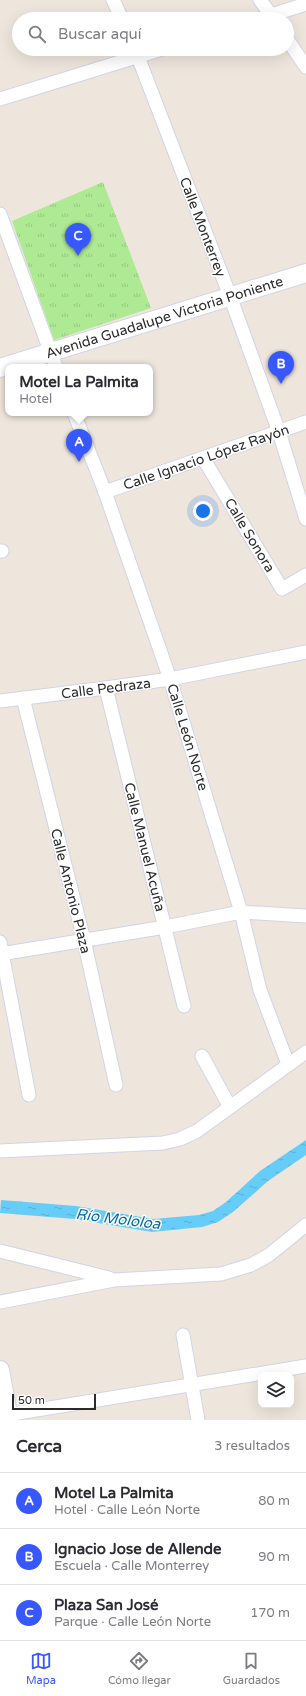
<!DOCTYPE html>
<html lang="es">
<meta charset="utf-8">
<style>
body{margin:0;font-family:"Varela Round",sans-serif;background:#f7f7f7;color:#2b2b33}
.controls{position:absolute;right:12px;bottom:12px;display:grid;overflow:hidden;border-radius:8px;box-shadow:0 4px 16px #0002}
.controls button{width:36px;height:36px;display:grid;place-items:center;padding:0;border:0;border-bottom:1px solid #e1e1e2;background:#fff;color:#2b2b33;font:20px sans-serif}
.scale{position:absolute;left:12px;bottom:10px;width:84px;box-sizing:border-box;padding-left:4px;border:2px solid #2b2b2b;border-top:0;font-size:11px;line-height:14px;white-space:nowrap;color:#2b2b2b;-webkit-text-stroke:3px #fff;paint-order:stroke}
.you{position:absolute;left:203px;top:511px;width:14px;height:14px;margin:-10px;border:3px solid #fff;border-radius:50%;background:#1a73e8;box-shadow:0 0 0 6px #1a73e833}
.badge{display:grid;place-items:center;width:26px;height:26px;border-radius:50%;background:#3757ff;color:#fff;font-size:13px;font-weight:700}
.pin{position:absolute;translate:-50% -33px;filter:drop-shadow(0 1px 2px #0008)}
.pin::after{content:'';position:absolute;top:21px;width:14px;height:12px;background:inherit;clip-path:polygon(0 0,100% 0,50% 100%)}
.popup{position:absolute;left:5px;top:364px;width:148px;height:52px;box-sizing:border-box;display:grid;place-content:center;border-radius:8px;background:#fff;filter:drop-shadow(0 1px 3px #0005);font-size:13px;white-space:nowrap;color:#7c7c81}
.popup b{font-size:15px;color:#2b2b33}
.popup::after{content:'';position:absolute;left:50%;top:100%;margin-left:-8px;border:8px solid transparent;border-top-color:#fff}
.list{margin:0;padding:0;list-style:none}
h2{display:flex;justify-content:space-between;align-items:center;height:52px;margin:0;padding:0 16px;font-size:17px}
h2 small{font-size:13px;font-weight:400;color:#7c7c81}
.list li{display:grid;grid-template-columns:26px 1fr auto;gap:12px;align-items:center;box-sizing:border-box;height:56px;padding:0 16px;border-top:1px solid #e1e1e2}
.list b{display:block;font-size:15px;white-space:nowrap}
.list p{margin:0;font-size:13px;white-space:nowrap;color:#7c7c81}
.list em{font-size:13px;font-style:normal;color:#7c7c81}
.icon{flex:none;width:22px;height:22px;fill:none;stroke:currentColor;stroke-width:2;stroke-linecap:round;stroke-linejoin:round}
.map{position:relative;flex:none;width:306px;height:1420px;overflow:hidden}
.search{position:absolute;background:#fff;box-shadow:0 4px 16px #0002;left:12px;right:12px;top:12px;height:44px;display:flex;align-items:center;gap:10px;box-sizing:border-box;padding:0 14px;border-radius:22px;color:#7c7c81;font-size:15px}
.sheet{height:220px;background:#fff}
nav{display:flex;justify-content:space-around;align-items:center;box-sizing:border-box;height:56px;border-top:1px solid #e1e1e2;background:#fff;font-size:11px;color:#7c7c81}
nav a{display:grid;justify-items:center;gap:2px}
nav .on{color:#3757ff}
.map>svg:first-child{display:block}
</style>
<div class="map">
<svg width="306" height="1420" viewBox="0 0 306 1420">
<defs>
<pattern id="park-tufts" width="24" height="20" patternUnits="userSpaceOnUse"><rect width="24" height="20" fill="#aee993"/><path d="M3 7l-1-3M5 7V3M7 7l1-3M15 17l-1-3M17 17v-4M19 17l1-3" fill="none" stroke="#96c87f"/></pattern>
<pattern id="water-ripples" width="26" height="14" patternUnits="userSpaceOnUse"><rect width="26" height="14" fill="#66cdf8"/><path d="M2 4q2-2 4 0t4 0M15 11q2-2 4 0t4 0" fill="none" stroke="#59b0d5"/></pattern>
</defs>
<rect width="100%" height="100%" fill="#eee6dc"/>
<polygon fill="url(#park-tufts)" points="103,182 151,308 54,340 12,221"/>
<polygon fill="url(#water-ripples)" points="306,1140 306,1155 268,1181 233,1212 218,1222 202,1227 152,1232 75,1219 0,1213 1,1200 76,1206 153,1219 199,1215 213,1211 226,1202 260,1171"/>
<g fill="none" stroke-linecap="round" stroke-linejoin="round">
<defs>
<g id="street">
<polyline points="113,0 122,19"/>
<polyline points="260,0 274,19"/>
<polyline points="259,19 306,4"/>
<polyline points="287,39 306,67"/>
<polyline points="135,49 230,296 279,432 306,519"/>
<polyline points="0,99 162,49"/>
<polyline points="0,214 56,367"/>
<polyline points="74,413 105,492 170,679 241,912 260,990 288,1064"/>
<polyline points="203,458 282,589 306,575"/>
<polyline points="105,492 306,422"/>
<polyline points="0,551 2,551"/>
<polyline points="106,688 184,1006"/>
<polyline points="23,698 84,940 116,1085"/>
<polyline points="0,701 106,688 170,679 306,652"/>
<polyline points="0,942 29,1095"/>
<polyline points="0,954 165,927 241,912 306,916"/>
<polyline points="202,1056 230,1107"/>
<polyline points="0,1151 163,1143 180,1139 197,1131 306,1052"/>
<polyline points="0,1251 109,1278"/>
<polyline points="0,1302 114,1280 221,1274 251,1265 269,1255 306,1225"/>
<polyline points="183,1335 198,1420"/>
<polyline points="0,1416 306,1366"/>
</g>
<g id="secondary">
<path id="s1" d="M0 368 306 273"/>
<polyline points="0,1370 9,1420"/>
</g>
</defs>
<use href="#street" stroke="#d1d4e5" stroke-width="15"/>
<use href="#secondary" stroke="#d1d4e5" stroke-width="20"/>
<use href="#street" stroke="#fff" stroke-width="13"/>
<use href="#secondary" stroke="#fff" stroke-width="18"/>
</g>
<g text-anchor="middle" stroke-width="3" stroke-linejoin="round" paint-order="stroke">
<g font-size="14" fill="#2b2b2b" stroke="#fff">
<text transform="translate(203 227) rotate(69)" y="5">Calle Monterrey</text>
<text dy="5" stroke="none"><textPath href="#s1" startOffset="172">Avenida Guadalupe Victoria Poniente</textPath></text>
<text transform="translate(206 457) rotate(-19)" y="5">Calle Ignacio López Rayón</text>
<text transform="translate(250 535) rotate(59)" y="5">Calle Sonora</text>
<text transform="translate(106 688) rotate(-7)" y="5">Calle Pedraza</text>
<text transform="translate(188 737) rotate(73)" y="5">Calle León Norte</text>
<text transform="translate(145 847) rotate(76)" y="5">Calle Manuel Acuña</text>
<text transform="translate(71 891) rotate(76)" y="5">Calle Antonio Plaza</text>
</g>
<g font-size="15" font-style="italic" fill="#026aa7" stroke="#fff">
<text transform="translate(118 1219) rotate(7)" y="5">Río Mololoa</text>
</g>
</g>
</svg>
<div class="controls">
<button><svg class="icon" aria-label="layers" viewBox="0 0 24 24"><path d="M12 4l9 5-9 5-9-5zM3 14l9 5 9-5"/></svg></button>
</div>
<div class="scale">50 m</div>
<div class="you"></div>
<div class="pin badge" style="left:79px;top:462px">A</div>
<div class="popup"><b>Motel La Palmita</b>Hotel</div>
<div class="pin badge" style="left:281px;top:384px">B</div>
<div class="pin badge" style="left:78px;top:256px">C</div>
<div class="search"><svg class="icon" aria-label="search" viewBox="0 0 24 24"><circle cx="10" cy="10" r="6"/><path d="M15 15l6 6"/></svg>Buscar aquí</div>
</div>
<section class="sheet">
<h2>Cerca<small>3 resultados</small></h2>
<ul class="list">
<li><span class="badge">A</span><div><b>Motel La Palmita</b><p>Hotel · Calle León Norte</p></div><em>80 m</em></li>
<li><span class="badge">B</span><div><b>Ignacio Jose de Allende</b><p>Escuela · Calle Monterrey</p></div><em>90 m</em></li>
<li><span class="badge">C</span><div><b>Plaza San José</b><p>Parque · Calle León Norte</p></div><em>170 m</em></li>
</ul>
</section>
<nav>
<a class="on"><svg class="icon" aria-label="map" viewBox="0 0 24 24"><path d="M3 6l6-2 6 2 6-2v14l-6 2-6-2-6 2zM9 4v14M15 6v14"/></svg>Mapa</a>
<a><svg class="icon" aria-label="directions" viewBox="0 0 24 24"><path d="M12 3l9 9-9 9-9-9zM9 14v-3h6M13 9l2 2-2 2"/></svg>Cómo llegar</a>
<a><svg class="icon" aria-label="saved" viewBox="0 0 24 24"><path d="M7 4h10v16l-5-4-5 4z"/></svg>Guardados</a>
</nav>
